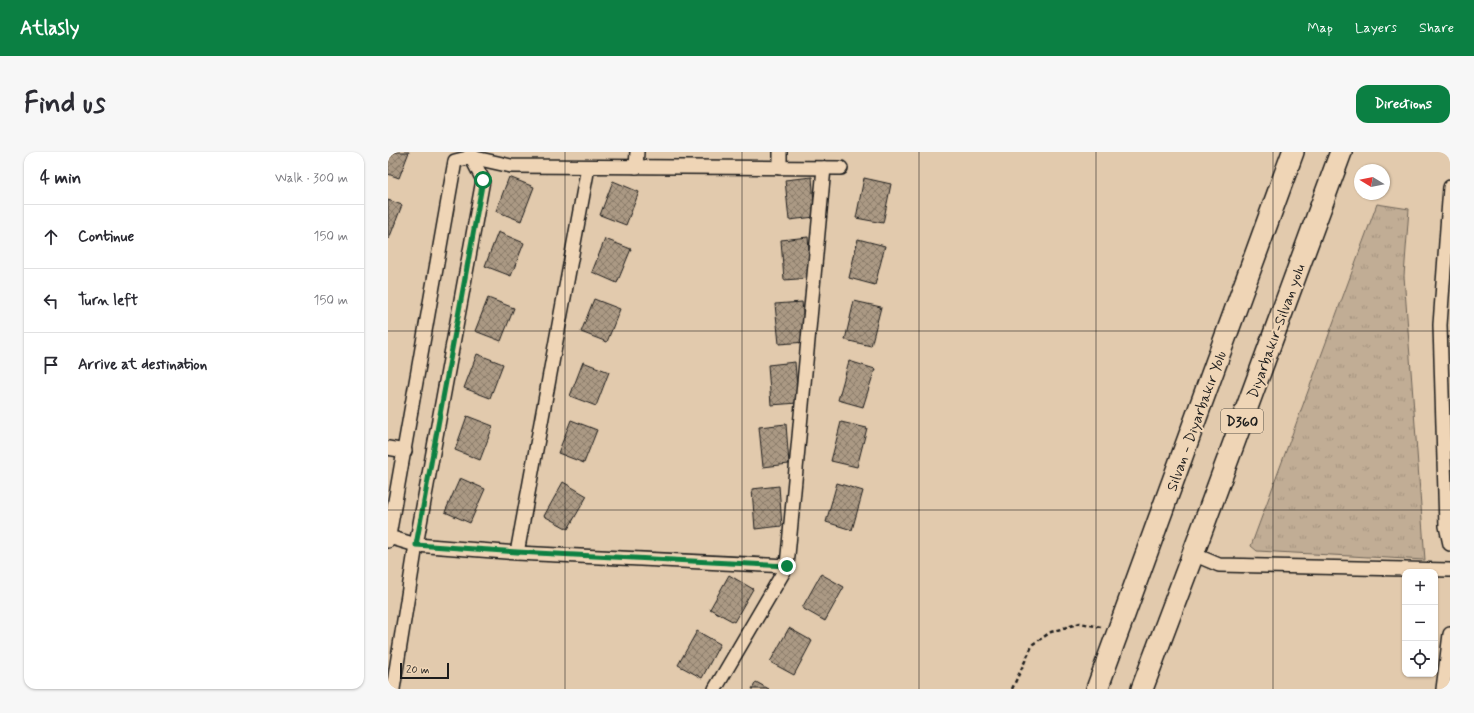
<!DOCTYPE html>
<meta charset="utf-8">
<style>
body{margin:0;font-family:Mynerve,sans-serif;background:#f7f7f7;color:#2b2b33}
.controls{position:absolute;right:12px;bottom:12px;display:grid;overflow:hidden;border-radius:8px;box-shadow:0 1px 3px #0004}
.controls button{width:36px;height:36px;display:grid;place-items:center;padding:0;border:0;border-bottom:1px solid #e1e1e2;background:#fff;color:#2b2b33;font:20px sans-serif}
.compass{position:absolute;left:966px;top:12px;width:36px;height:36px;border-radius:50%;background:#fff;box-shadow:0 1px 3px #0004;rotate:280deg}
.scale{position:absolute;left:12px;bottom:10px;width:49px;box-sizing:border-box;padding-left:4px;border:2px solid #1c1c1c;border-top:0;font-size:11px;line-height:14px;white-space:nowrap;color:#1c1c1c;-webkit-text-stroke:3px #efd5b6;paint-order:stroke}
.stop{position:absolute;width:12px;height:12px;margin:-9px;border:3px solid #0b8043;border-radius:50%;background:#fff}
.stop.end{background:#0b8043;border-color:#fff;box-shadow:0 1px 4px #0008}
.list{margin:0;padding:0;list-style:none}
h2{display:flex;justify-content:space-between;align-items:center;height:52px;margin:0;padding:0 16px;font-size:17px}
h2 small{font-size:13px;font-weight:400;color:#7c7c81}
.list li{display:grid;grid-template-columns:26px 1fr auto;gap:12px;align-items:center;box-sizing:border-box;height:64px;padding:0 16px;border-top:1px solid #e1e1e2}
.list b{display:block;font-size:15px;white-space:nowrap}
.list em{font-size:13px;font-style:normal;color:#7c7c81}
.icon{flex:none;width:22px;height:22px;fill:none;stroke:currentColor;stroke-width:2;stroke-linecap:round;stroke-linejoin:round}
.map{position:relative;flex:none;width:1062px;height:537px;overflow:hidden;border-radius:12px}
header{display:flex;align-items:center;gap:24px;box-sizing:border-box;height:56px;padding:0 20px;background:#0b8043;color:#fff}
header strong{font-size:19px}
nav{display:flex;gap:22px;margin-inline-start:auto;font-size:14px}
.intro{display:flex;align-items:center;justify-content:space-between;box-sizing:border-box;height:96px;padding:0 24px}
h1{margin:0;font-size:28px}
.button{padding:10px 18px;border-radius:12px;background:#0b8043;color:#fff;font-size:14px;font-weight:700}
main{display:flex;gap:24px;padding:0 24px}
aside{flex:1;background:#fff;border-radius:12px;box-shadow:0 1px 3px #0004}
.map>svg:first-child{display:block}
</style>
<header>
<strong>Atlasly</strong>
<nav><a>Map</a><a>Layers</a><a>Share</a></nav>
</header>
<div class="intro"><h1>Find us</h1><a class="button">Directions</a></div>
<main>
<aside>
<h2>4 min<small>Walk · 300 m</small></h2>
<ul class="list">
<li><svg class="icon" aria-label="ahead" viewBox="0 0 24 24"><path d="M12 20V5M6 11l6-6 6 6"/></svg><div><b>Continue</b></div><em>150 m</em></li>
<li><svg class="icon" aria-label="left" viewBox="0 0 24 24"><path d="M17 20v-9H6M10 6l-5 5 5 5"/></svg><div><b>Turn left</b></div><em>150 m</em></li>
<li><svg class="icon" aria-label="arrive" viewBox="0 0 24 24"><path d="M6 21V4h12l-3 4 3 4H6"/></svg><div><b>Arrive at destination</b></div></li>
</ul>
</aside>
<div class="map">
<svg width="1062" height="537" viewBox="0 0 1062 537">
<defs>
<pattern id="grass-tufts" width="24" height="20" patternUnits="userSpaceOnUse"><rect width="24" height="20" fill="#c1ad95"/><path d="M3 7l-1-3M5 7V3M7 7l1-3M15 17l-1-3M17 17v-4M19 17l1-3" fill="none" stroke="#a59480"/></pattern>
<pattern id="building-cross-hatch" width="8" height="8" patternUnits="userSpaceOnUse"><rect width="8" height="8" fill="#ab9984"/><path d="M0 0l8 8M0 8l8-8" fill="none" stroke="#8a7c6b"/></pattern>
</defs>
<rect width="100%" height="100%" fill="#e2caad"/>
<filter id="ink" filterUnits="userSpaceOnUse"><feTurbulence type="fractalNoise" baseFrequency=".025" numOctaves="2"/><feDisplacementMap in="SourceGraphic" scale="8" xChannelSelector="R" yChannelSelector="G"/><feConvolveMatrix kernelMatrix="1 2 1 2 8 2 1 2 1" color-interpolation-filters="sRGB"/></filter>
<g filter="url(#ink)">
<polygon fill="url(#grass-tufts)" stroke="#6e6458" points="989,52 1021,57 1016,124 1037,408 869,399 863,394"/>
<g fill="url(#building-cross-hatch)" stroke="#1c1c1c">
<polygon points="0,0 21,0 11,26 0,22"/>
<polygon points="121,25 146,35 133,69 108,59"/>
<polygon points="424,25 427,65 401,68 397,28"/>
<polygon points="476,26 503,32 495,71 468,66"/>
<polygon points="225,29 251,40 238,73 212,63"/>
<polygon points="0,48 14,53 1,87 0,86"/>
<polygon points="110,80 136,91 123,124 97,114"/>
<polygon points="420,85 423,126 396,128 393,88"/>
<polygon points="217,87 243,97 229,131 204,120"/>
<polygon points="470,87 497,94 487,133 461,126"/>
<polygon points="100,146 126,156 113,189 87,179"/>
<polygon points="206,147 232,157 219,190 193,180"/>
<polygon points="466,149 493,155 483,194 457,188"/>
<polygon points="414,150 418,190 391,192 387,152"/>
<polygon points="89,202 115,212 102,246 76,236"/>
<polygon points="461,209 487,217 475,255 450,248"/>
<polygon points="195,210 221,220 208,254 182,244"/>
<polygon points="407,210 410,251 383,253 380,213"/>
<polygon points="79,264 105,274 92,308 67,298"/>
<polygon points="183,268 209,278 196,311 170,301"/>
<polygon points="453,270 479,276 469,315 443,309"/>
<polygon points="398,272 401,312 375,315 371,275"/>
<polygon points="72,326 97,337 82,371 57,360"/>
<polygon points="175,330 199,344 180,377 156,364"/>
<polygon points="449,331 475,339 464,378 438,370"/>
<polygon points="391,334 394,374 367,377 364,337"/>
<polygon points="433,422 456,435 437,469 414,456"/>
<polygon points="341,423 365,437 346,470 322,457"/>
<polygon points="401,476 424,489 406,523 382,510"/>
<polygon points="309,479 332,492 314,526 290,513"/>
<polygon points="368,530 381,537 364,537"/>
</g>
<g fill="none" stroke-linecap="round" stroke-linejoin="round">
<defs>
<g id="minor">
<polyline points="248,15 249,0"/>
<polyline points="392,16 392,0"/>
<polyline points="1062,35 1052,173 1058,374 1062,392"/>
<polyline points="0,296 17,299"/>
<polyline points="1,385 28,393 129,401 399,414"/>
<polyline points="0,389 67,9 83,5 123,14 453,16"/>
<polyline points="129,401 200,15"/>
<polyline points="805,402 831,413 1062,418"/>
<polyline points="5,537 28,393 95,28 83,5 83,0"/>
<polyline points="327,537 399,414 436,16"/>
<polyline points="1055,537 1062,482"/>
</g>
<g id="trunk">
<polyline points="709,537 905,0"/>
<polyline points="754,537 805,402 953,0"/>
</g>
</defs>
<use href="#minor" stroke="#1c1c1c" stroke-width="16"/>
<use href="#trunk" stroke="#1c1c1c" stroke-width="24"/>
<polyline stroke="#1c1c1c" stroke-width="2.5" stroke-dasharray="4 3" stroke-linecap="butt" points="624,537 645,492 663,480 692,471 713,475"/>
<use href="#minor" stroke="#efd5b6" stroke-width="13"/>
<use href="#trunk" stroke="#efd5b6" stroke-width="21"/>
</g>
</g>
<g fill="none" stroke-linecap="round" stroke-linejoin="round" filter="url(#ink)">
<polyline stroke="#0b8043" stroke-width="5" points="95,28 28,393 129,400 399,414"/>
</g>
<path fill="none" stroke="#1c1c1c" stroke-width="1" stroke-opacity="0.55" d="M177 0V537M354 0V537M531 0V537M708 0V537M885 0V537M0 179H1062M0 358H1062"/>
<g text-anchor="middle" stroke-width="4" stroke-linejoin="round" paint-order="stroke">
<rect fill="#efd5b6" stroke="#5b544a" stroke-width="1" x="833" y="257" width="42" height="24" rx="3"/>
<g font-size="14" font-weight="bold" fill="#1c1c1c">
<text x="854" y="274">D360</text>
</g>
<g font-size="15" fill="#1c1c1c" stroke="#efd5b6">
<text transform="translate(888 179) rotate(-70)" y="5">Diyarbakır-Silvan yolu</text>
<text transform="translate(808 269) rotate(-70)" y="5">Silvan - Diyarbakır Yolu</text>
</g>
</g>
</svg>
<div class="controls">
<button>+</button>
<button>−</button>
<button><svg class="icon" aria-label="locate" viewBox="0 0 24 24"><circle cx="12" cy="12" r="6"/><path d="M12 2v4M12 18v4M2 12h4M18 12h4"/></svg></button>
</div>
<svg class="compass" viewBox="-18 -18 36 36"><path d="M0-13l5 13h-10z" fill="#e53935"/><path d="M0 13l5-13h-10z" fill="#7c7c81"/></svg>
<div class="scale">20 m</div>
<div class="stop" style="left:95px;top:28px"></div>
<div class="stop end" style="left:399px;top:414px"></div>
</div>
</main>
